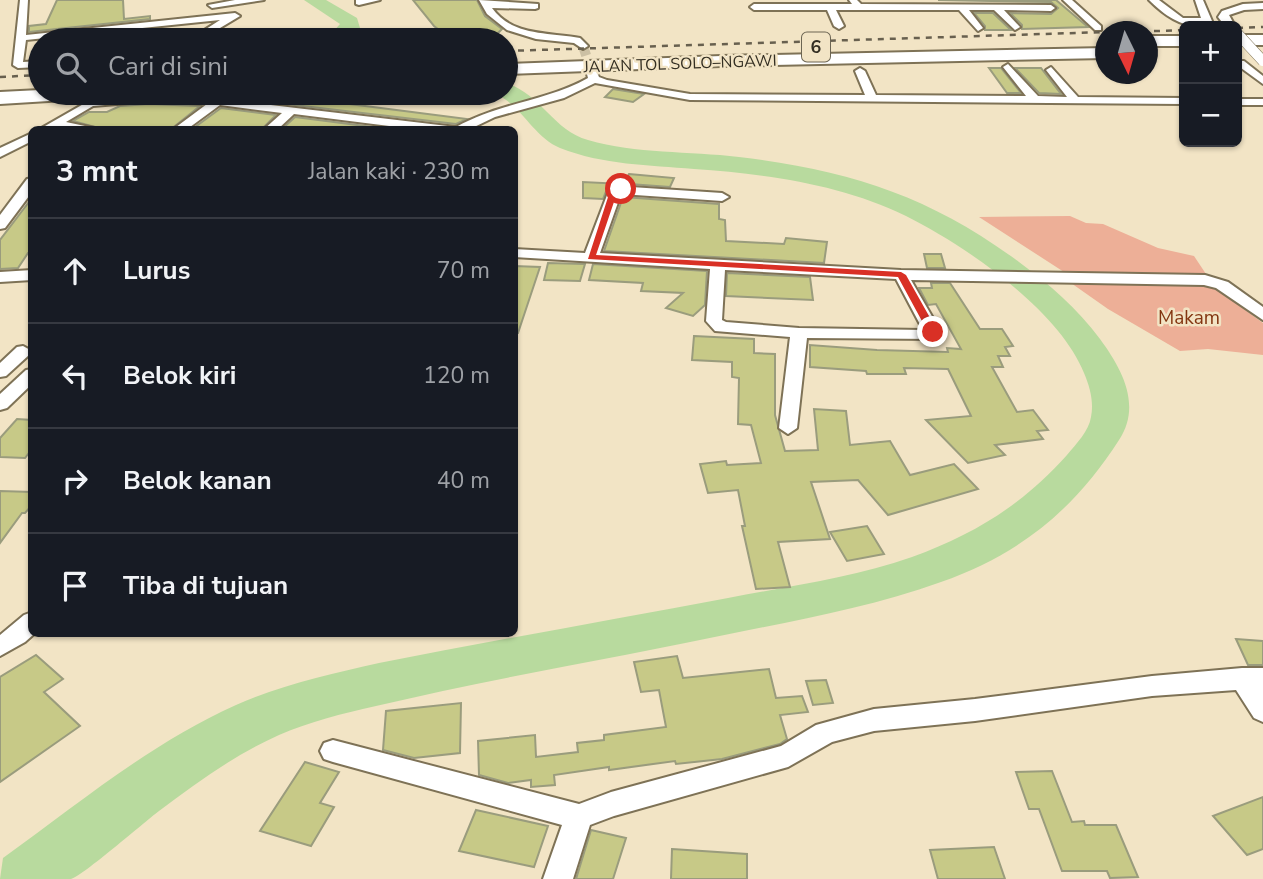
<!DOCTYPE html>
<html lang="id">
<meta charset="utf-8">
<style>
body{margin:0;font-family:"Nunito Sans",sans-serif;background:#20242c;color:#f1f3f6}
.controls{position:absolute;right:21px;top:21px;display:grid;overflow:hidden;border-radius:10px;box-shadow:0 2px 5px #0004}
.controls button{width:63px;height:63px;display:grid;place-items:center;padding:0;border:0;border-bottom:2px solid #363941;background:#171b24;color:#f1f3f6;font:35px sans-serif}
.compass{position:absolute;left:1095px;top:21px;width:63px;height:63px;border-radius:50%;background:#171b24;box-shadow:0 2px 5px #0004;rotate:175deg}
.stop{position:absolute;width:21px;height:21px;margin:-16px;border:5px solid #d93025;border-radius:50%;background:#fff}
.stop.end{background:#d93025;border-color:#fff;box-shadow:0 2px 7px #0008}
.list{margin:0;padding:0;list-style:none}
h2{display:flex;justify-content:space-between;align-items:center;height:91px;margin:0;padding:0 28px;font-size:30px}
h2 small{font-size:23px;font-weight:400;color:#9ea1a6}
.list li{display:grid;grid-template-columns:46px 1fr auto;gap:21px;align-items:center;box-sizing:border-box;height:105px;padding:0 28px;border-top:2px solid #363941}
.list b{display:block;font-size:26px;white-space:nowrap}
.list em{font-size:23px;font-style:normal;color:#9ea1a6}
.icon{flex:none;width:38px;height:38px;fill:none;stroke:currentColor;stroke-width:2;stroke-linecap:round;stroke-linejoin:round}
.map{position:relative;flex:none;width:1263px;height:879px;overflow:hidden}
.search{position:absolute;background:#171b24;box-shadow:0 2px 5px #0004;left:28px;top:28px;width:490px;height:77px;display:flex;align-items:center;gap:18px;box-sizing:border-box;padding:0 24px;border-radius:38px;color:#9ea1a6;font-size:26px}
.panel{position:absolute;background:#171b24;box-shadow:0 2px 5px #0004;left:28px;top:126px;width:490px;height:511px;border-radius:10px}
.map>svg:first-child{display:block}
</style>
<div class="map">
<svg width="1263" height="879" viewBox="0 0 1263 879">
<rect width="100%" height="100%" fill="#f2e4c5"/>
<g fill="#edaf97">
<polygon points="1070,216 1086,223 1103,224 1158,248 1194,256 1206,274 1095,275 1064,272 979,217"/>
<polygon points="1071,283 1189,284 1215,288 1263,323 1263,355 1208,349 1180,351 1108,309"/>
</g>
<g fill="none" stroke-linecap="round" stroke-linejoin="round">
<g fill="#b8da9e" fill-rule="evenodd">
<polygon points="304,0 326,0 357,18 360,28 348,40 326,40 340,24"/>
<path d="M506 83C540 93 553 130 588 140 636 154 689 151 739 157 849 170 930 196 1019 262 1049 284 1078 309 1100 339 1122 369 1142 405 1119 440 1074 510 1020 554 941 582 877 605 810 618 744 631 622 657 498 677 376 706 344 713 309 722 279 735 236 754 196 783 159 811 143 823 84 875 71 879 56 879 17 879 0 879L3 858C78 804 151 743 236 705 281 685 331 674 379 663 495 640 612 620 728 598 789 586 853 578 912 557 975 534 1022 505 1067 455 1076 444 1089 431 1091 417 1094 402 1090 387 1084 373 1059 310 966 246 906 216 841 184 766 174 694 169 649 165 603 165 560 148 534 137 523 108 498 95L496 93H506Z"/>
</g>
</g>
<g fill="#c7c987" stroke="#9a9c7d" stroke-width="2">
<polygon points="57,0 123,0 124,19 150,16 150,19 29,32 29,26 46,24"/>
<polygon points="413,0 477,0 485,16 502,29 494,37 443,33 434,26"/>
<polygon points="938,0 1056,0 1088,27 1022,29 1022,25 1010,13 1051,14 1058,8 1051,2"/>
<polygon points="974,13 993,13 1011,30 985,30 985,26"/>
<polygon points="989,68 1001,68 1021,93 1007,93"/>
<polygon points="1015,68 1041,68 1061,94 1039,93"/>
<polygon points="613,89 644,94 633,102 605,97"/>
<polygon points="287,95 339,98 334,102 467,119 456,124 244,99 246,96"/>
<polygon points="149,104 200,106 170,130 106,130 73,121 89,112 107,112 120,106"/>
<polygon points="221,108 276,115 261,130 191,130"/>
<polygon points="295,117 396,130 281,130"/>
<polygon points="629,174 674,178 670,187 616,183 607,189 603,199 583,198 583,182 623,184"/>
<polygon points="623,197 719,204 719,219 725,220 726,241 784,244 786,238 827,242 824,263 604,251"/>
<polygon points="32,198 32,253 28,253 18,268 0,269 0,240"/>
<polygon points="924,254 941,254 945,268 927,268"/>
<polygon points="548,263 585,264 580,281 544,280"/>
<polygon points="593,264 707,271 705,305 693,316 666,308 683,293 641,291 643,283 589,280"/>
<polygon points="514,266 540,267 518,333 514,333"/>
<polygon points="727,273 810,277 813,300 726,296"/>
<polygon points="931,283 950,283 980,329 1002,329 1013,346 1005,347 1010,356 998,356 1003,367 992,367 1017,412 1033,410 1048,430 1037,431 1043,439 995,445 1005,455 968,463 926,420 971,416 948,369 904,368 906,374 867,374 866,371 810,367 810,345 877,350 948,352 947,348 961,349 936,304 928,305 919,288 932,288"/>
<polygon points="694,336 754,339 754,353 775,354 775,415 785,451 818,450 814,409 846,411 850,445 890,441 910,475 954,464 978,489 888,515 858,480 811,482 830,539 778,542 790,587 756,589 742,526 745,526 738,490 708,493 700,464 726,461 727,465 761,463 751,425 738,424 739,378 732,377 732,362 692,360"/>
<polygon points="17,419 32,420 32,449 25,458 0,457 0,438"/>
<polygon points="0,491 32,492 32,505 25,513 22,513 0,543"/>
<polygon points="867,526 884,554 847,561 830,532"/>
<polygon points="1236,639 1263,641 1263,665 1248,665"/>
<polygon points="36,655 63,679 44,692 80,726 0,782 0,677"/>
<polygon points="677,656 683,678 769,669 776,698 802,696 808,712 780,715 787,739 780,744 722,759 676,764 675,761 609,770 609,767 554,775 555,785 531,787 531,780 508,783 479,775 478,741 535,735 536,757 578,752 577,743 604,740 604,735 666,727 659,690 641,692 634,662"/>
<polygon points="826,680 833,703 813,705 806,681"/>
<polygon points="461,703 460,753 414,758 383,750 386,711"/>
<polygon points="305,762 339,772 320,803 334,807 311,846 260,831"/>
<polygon points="1052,771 1072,822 1084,821 1085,825 1116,825 1138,877 1110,878 1107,871 1062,871 1039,809 1029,809 1016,772"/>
<polygon points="1263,797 1263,849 1247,855 1213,816"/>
<polygon points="476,810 548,826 534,867 459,851"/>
<polygon points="591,830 626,838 613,879 576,879"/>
<polygon points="994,847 1005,879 938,879 930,850"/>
<polygon points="672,849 747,854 747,879 671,879"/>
</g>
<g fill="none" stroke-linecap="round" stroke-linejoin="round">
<g stroke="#ccc0a4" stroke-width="10" stroke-dasharray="10 5" stroke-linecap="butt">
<polyline points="583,46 591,70"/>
<polyline points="94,101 108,93"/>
</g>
<defs>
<g id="minor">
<polygon points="20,0 28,0 26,35 235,13 240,16 200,40 189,40 220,20 26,40 23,62 40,61 40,67 18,68 13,65"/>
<polygon points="235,0 264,0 212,8 208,5"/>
<polygon points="356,0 380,0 359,5 356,4"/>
<path d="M479 0 538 4V8L535 9 492 8C513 37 549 32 580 38L588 46 583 49 574 43 536 39 507 30 487 14Z"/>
<polygon points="849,0 857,0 861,4 1051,5 1055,8 1051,11 1004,10 1020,27 1015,30 994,10 969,10 983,28 978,31 959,10 836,10 844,26 839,29 834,26 827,10 754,10 750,7 754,4 852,4"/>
<polygon points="1063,0 1072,0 1101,26 1101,30 1095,30"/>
<path d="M1149 0H1159L1183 18H1201L1195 0H1203L1212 21C1189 34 1165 16 1149 0Z"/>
<polygon points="1263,3 1263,9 1244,10 1229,15 1235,26 1225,26 1218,17 1222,11 1243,4"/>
<polygon points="1237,61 1244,61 1263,76 1263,84 1237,65"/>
<path d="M1008 64 1038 96 1067 97 1046 70 1051 67 1078 97 1184 98V104L690 100 595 83 564 98 495 117 468 130H421L294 114 277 130H263L282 113 220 105 186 130H172L207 104 153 101 93 106 66 122 104 130H38L94 98 196 96 456 127C498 103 547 101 588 78L586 70 591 67 595 68 599 77 607 80 690 94 865 95 855 71 860 68 865 71 876 95 1026 96 1003 67Z"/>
<rect x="1237" y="99" width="26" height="6"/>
<polygon points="32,133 32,141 0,157 0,148"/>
<polygon points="32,178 32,192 5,228 0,229 0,215 27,179"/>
<path d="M616 186 722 193 729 197 722 201 621 194 600 253 901 270 1205 275 1228 282 1263 307V320L1216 288 1204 285 911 280 941 332 937 339 807 338 797 428 788 434 779 428 790 337 715 331 706 321 710 269 514 257V249L585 253 609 190ZM725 270 896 279 923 330 799 328 726 322 722 320Z"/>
<polygon points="32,270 32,280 0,282 0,272"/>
<polygon points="23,346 32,351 29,355 6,376 0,377 0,363 17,347"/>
<polygon points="32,369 32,384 7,408 0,410 0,394 26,370"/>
<polygon points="32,612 32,634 34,634 25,642 0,656 0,635 24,615"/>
<polygon points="1242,668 1263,668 1263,722 1254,718 1236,690 1152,696 975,721 874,731 832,742 788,767 614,816 590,825 573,879 543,879 562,825 333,762 324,759 320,751 324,743 333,740 579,804 611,792 781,746 816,725 874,709 975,699 1152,676"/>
</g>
<g id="motorway">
<rect x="1237" y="35" width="26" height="10"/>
<rect x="1148" y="36" width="36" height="10"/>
<polygon points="1106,48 1106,58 721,66 506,74 506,64 721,56"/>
<polygon points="40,90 40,93 90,93 81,99 0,104 0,92"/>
</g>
</defs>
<use href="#minor" stroke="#7e7256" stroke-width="4"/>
<use href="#motorway" stroke="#7e7256" stroke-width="4"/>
<use href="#minor" fill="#fff" fill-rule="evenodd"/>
<use href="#motorway" fill="#fff" fill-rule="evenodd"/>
<g stroke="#68604f" stroke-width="2.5" stroke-dasharray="6 6" stroke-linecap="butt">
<polyline points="1237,28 1263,27"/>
<polyline points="1130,32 1184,30"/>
<polyline points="506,51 1106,32"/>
<polyline points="0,77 40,75"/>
</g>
<defs>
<polyline id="minor-bridge" points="1237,33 1263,61"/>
</defs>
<use href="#minor-bridge" stroke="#7e7256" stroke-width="11" stroke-linecap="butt"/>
<use href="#minor-bridge" stroke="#fff" stroke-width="10"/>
</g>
<polygon fill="#d93025" points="621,187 625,189 617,193 596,255 901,272 906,275 938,332 929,334 898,277 588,259 610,191"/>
<g text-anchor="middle" stroke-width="5" stroke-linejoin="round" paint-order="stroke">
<g font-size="16" fill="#332e22" stroke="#f2e4c5">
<text transform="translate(680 63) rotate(-2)" y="6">JALAN TOL SOLO–NGAWI</text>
</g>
<rect fill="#f2e4c5" stroke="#6c6553" stroke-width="2" x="802" y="32.5" width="28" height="29" rx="5"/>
<g font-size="18" font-weight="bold" fill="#332e22">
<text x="816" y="53">6</text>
</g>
<g font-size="19" fill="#833510" stroke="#f2e4c5">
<text x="1189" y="324">Makam</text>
</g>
</g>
</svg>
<div class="controls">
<button>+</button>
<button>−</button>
</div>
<svg class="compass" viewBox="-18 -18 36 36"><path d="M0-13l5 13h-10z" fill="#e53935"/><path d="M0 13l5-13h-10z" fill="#9ea1a6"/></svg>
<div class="stop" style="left:621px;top:189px"></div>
<div class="stop end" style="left:933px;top:332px"></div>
<div class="search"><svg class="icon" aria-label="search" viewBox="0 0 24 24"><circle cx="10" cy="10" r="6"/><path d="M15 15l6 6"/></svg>Cari di sini</div>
<section class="panel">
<h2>3 mnt<small>Jalan kaki · 230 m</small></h2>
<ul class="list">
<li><svg class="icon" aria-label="ahead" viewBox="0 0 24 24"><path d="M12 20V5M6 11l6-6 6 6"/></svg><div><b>Lurus</b></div><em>70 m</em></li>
<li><svg class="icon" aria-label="left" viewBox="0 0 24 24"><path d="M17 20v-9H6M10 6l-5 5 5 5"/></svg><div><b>Belok kiri</b></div><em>120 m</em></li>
<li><svg class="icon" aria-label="right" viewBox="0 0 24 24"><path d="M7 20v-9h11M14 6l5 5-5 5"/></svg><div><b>Belok kanan</b></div><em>40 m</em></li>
<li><svg class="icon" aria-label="arrive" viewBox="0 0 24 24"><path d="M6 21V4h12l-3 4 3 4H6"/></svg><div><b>Tiba di tujuan</b></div></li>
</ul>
</section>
</div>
